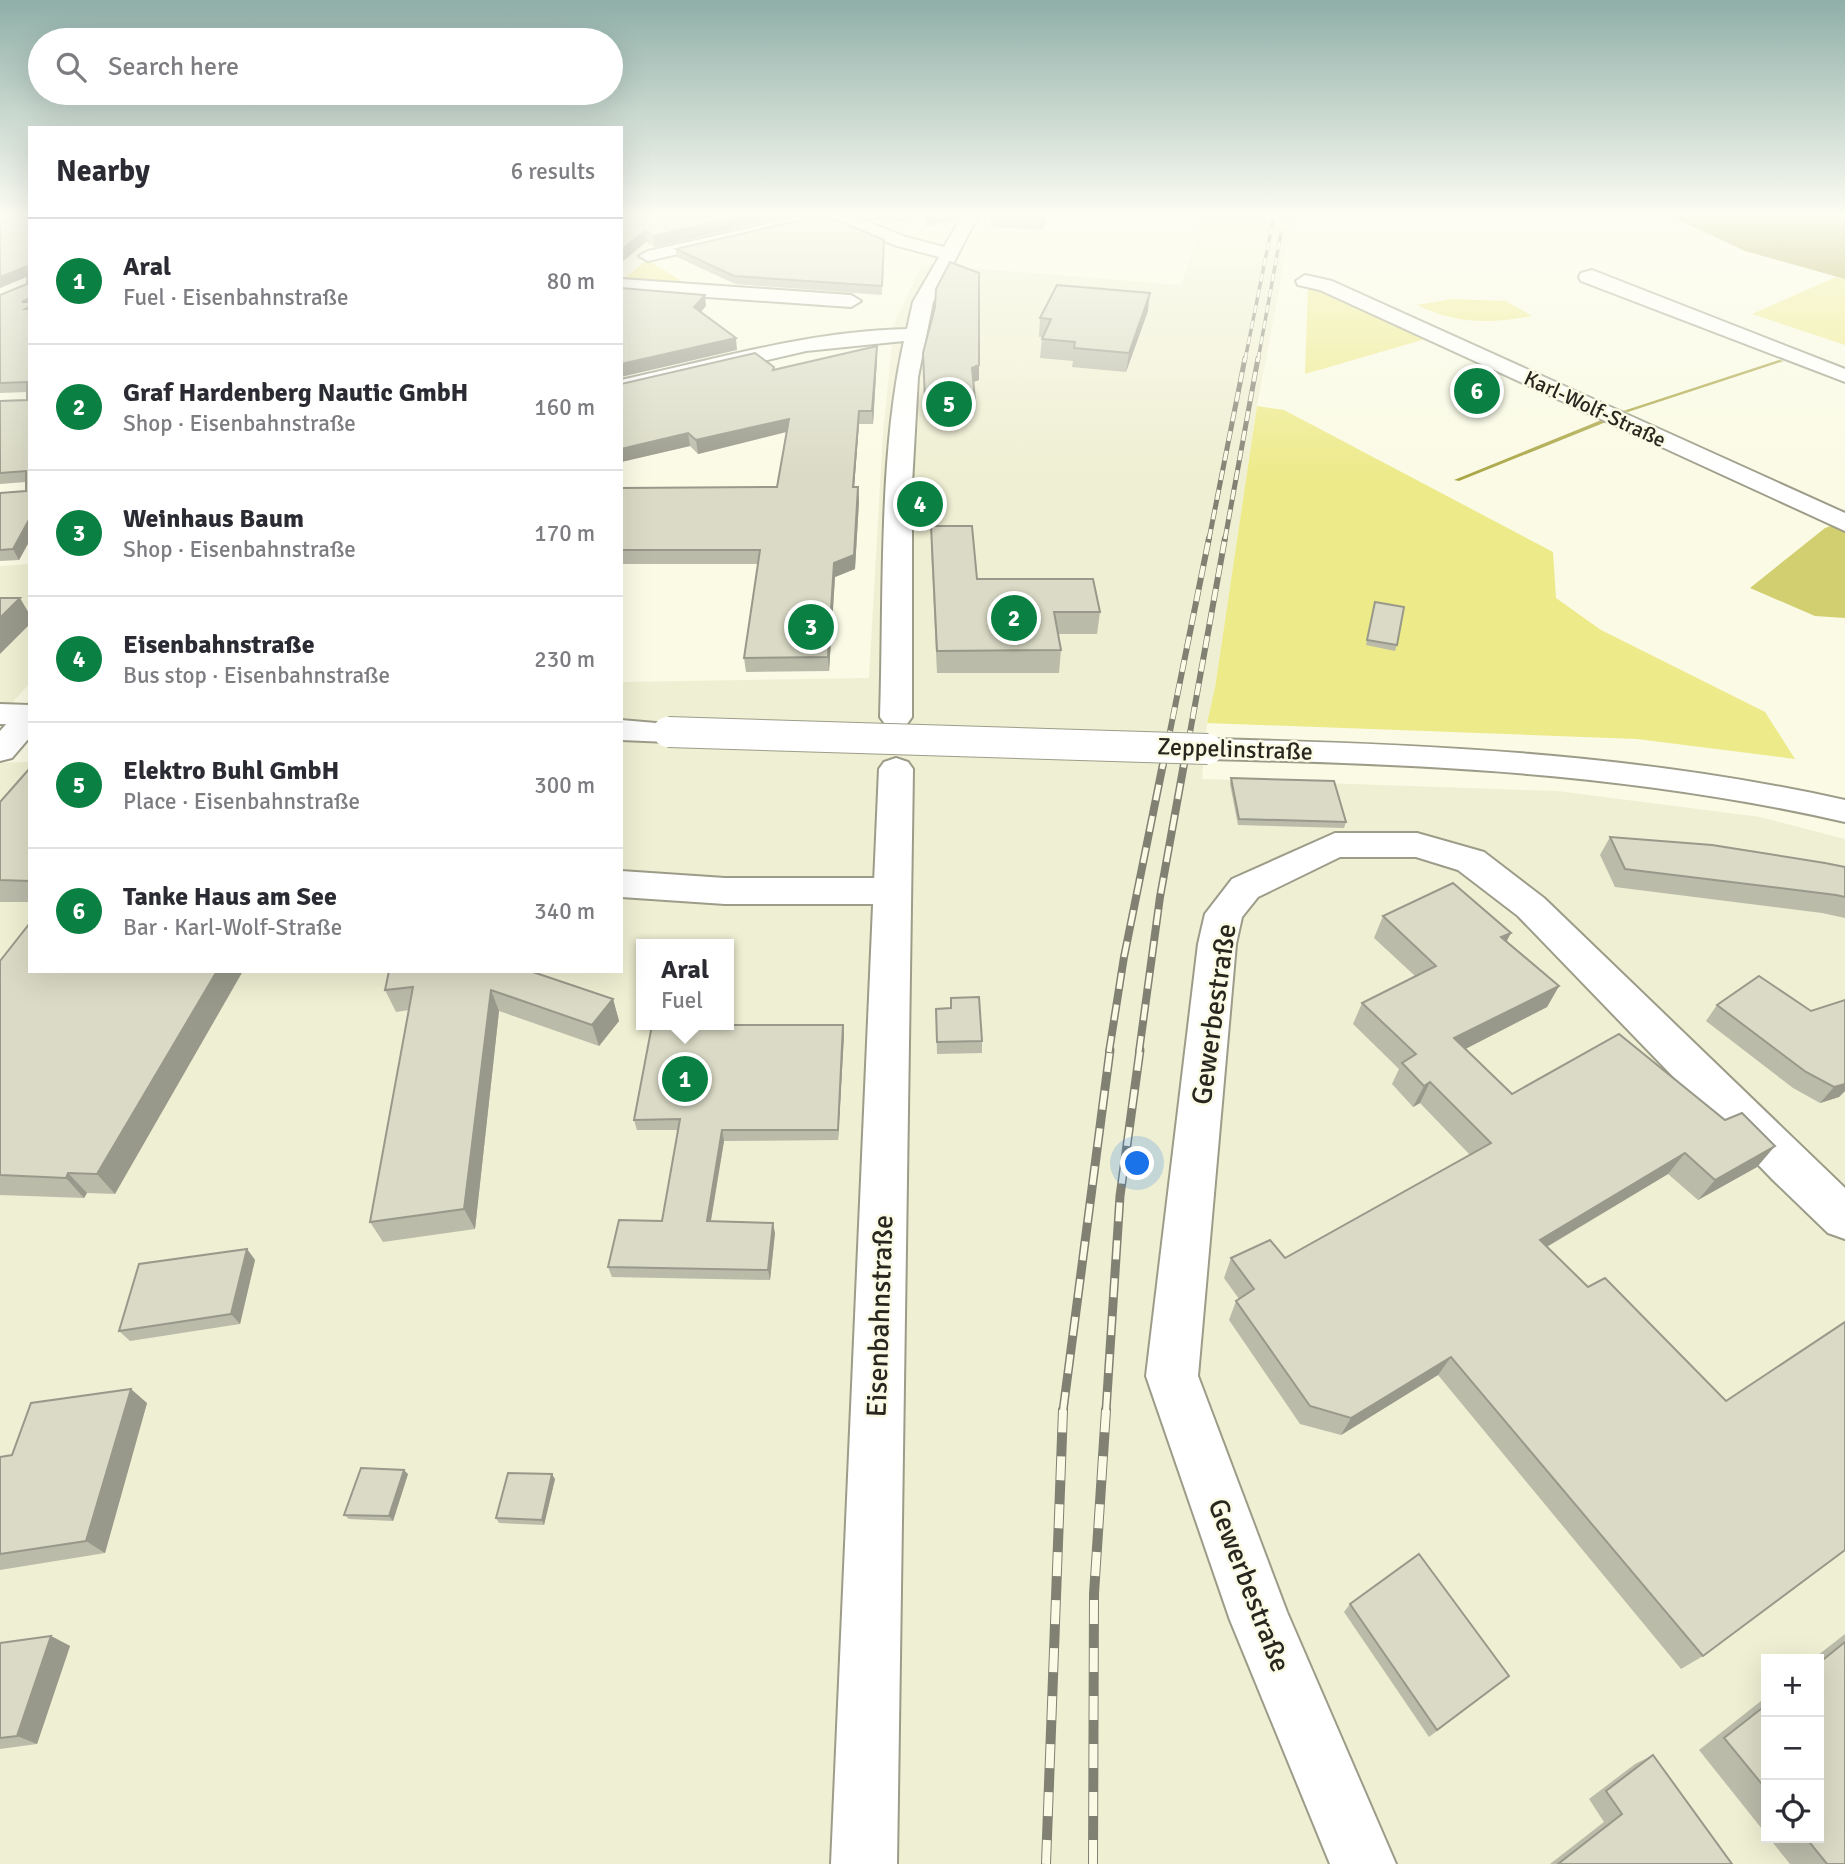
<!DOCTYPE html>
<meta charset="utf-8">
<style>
body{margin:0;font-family:Signika,sans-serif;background:#f2f2f3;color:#2b2b33}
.controls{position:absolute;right:21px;bottom:21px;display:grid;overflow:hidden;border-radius:0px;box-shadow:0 7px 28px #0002}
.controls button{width:63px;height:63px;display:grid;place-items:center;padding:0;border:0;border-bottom:2px solid #e1e1e2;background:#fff;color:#2b2b33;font:35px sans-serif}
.you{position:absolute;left:1138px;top:1164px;width:24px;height:24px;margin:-18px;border:5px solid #fff;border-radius:50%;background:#1a73e8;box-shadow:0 0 0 10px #1a73e833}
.badge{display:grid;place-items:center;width:46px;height:46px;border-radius:50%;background:#0b8043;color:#fff;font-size:23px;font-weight:700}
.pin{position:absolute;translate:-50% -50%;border:4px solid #fff;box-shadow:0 2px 7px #0006}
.popup{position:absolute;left:636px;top:939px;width:98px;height:91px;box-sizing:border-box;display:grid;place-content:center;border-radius:0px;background:#fff;filter:drop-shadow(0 2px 5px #0005);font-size:23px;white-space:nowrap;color:#7c7c81}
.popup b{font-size:26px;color:#2b2b33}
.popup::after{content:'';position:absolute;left:50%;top:100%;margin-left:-14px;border:14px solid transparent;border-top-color:#fff}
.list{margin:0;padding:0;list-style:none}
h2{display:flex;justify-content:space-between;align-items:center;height:91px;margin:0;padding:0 28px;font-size:30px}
h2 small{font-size:23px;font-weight:400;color:#7c7c81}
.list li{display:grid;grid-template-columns:46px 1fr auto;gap:21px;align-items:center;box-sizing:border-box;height:126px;padding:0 28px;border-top:2px solid #e1e1e2}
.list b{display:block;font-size:26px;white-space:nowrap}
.list p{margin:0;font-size:23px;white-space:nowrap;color:#7c7c81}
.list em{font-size:23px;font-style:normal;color:#7c7c81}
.icon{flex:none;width:38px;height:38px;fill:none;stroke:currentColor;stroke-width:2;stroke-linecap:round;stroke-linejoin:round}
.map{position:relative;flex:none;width:1845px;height:1864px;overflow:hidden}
.search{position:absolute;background:#fff;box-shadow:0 7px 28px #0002;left:28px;top:28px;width:595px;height:77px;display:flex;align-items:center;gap:18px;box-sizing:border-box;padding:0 24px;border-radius:38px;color:#7c7c81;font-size:26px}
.panel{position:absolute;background:#fff;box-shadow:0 7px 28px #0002;left:28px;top:126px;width:595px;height:847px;border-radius:0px}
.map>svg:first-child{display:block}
</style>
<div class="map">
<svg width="1845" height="1864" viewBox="0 0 1845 1864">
<rect width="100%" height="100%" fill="#fafae5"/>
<g fill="#efefd3" fill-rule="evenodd">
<path d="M1203 216H1293L1257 406 1215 689 1207 723 1202 779 1557 791 1760 817 1845 839V1864H0V763L30 762V971H621V682L869 678 883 434 894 324 922 264 1181 285ZM641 944H729V1025H641ZM1766 1659H1819V1838H1766Z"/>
<polygon points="30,564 30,683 0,716 0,566"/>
</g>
<g fill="#edea8a">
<polygon points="646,261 651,262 686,284 621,281"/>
<polygon points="1836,277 1845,279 1845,345 1752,314"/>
<polygon points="1308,285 1319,286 1429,338 1305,374"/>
<path d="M1452 299 1506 301 1532 316C1491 324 1455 324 1417 305Z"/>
<polygon points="1257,406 1284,410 1553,552 1556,598 1601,630 1765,712 1795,759 1637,739 1207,723 1215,688"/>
</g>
<polygon fill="#d2cf70" points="1845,521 1845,618 1815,616 1750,588 1825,528"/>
<polygon fill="#aba748" points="1670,216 1845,216 1845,279 1745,251"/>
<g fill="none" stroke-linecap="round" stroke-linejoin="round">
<g fill="#aba748" fill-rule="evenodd">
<polygon points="1779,360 1784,361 1628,412 1623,411"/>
<polygon points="1604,419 1606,420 1606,422 1459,481 1454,480"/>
</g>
<defs>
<g id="minor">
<path d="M802 216H854L906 237 944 247 962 216H978L933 302 918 377 912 484V717L907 724 896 727 885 724 880 717C884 598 878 456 904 341L806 351 621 394V380C716 359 810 331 907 329L913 302 939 257 894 245 832 218 648 261 639 256 648 251Z"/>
<polygon points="1592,270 1845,369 1845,382 1581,281 1579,277 1581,273"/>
<polygon points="1305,275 1332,281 1845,513 1845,531 1320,290 1298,285 1296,281"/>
<polygon points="621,279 851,295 861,301 851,307 621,291"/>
<polygon points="30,707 30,737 12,758 0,761 0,731 19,710"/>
<polygon points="896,758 908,762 913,769 897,1864 831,1864 879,769 884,762"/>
<polygon points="1335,833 1417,833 1484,852 1544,898 1845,1188 1845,1239 1828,1233 1773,1180 1518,916 1458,870 1416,857 1340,857 1258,897 1242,917 1236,944 1198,1376 1287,1612 1396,1864 1330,1864 1230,1620 1146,1376 1198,944 1205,914 1232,879"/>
</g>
<g id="secondary">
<polygon points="0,704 30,705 30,725 0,724"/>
<polygon points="621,720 679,725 684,732 679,739 668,742 621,740"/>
<path d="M1208 739C1424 744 1633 753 1845 800V822C1631 773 1426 764 1208 759L1196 756 1192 749 1196 742Z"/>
<polygon points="621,871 725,878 891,878 904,882 910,891 904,900 891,904 725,904 621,897"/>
</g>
</defs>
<use href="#minor" stroke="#9c9c89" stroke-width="4"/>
<use href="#secondary" stroke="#9c9c89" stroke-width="4"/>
<use href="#minor" fill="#fff" fill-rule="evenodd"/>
<use href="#secondary" fill="#fff" fill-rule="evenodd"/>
<defs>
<g id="rail-far5">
<polyline points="1245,360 1274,216"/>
<polyline points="1258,360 1281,233"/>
</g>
<g id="rail-far4">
<polyline points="1209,539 1245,358"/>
<polyline points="1225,539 1258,358"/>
</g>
<g id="rail-far3">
<polyline points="1163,766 1209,538"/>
<polyline points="1184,766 1225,538"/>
</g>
<g id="rail-far2">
<polyline points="1109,1052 1124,957 1163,764"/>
<polyline points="1139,1052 1160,897 1184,764"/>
</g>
<g id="rail-far1">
<polyline points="1063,1411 1110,1050"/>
<polyline points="1106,1411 1120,1196 1140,1050"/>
</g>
<g id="rail">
<polyline points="1046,1864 1063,1410"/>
<polyline points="1093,1864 1094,1594 1106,1410"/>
</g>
</defs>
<use href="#rail-far5" stroke="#818173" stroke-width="3.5"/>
<use href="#rail-far4" stroke="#818173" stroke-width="5"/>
<use href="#rail-far3" stroke="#818173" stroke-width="6"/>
<use href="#rail-far2" stroke="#818173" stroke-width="8"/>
<use href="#rail-far1" stroke="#818173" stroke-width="9"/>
<use href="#rail" stroke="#818173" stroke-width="10"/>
<use href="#rail-far5" stroke="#fafae5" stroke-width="2.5" stroke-dasharray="8" stroke-linecap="butt"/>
<use href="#rail-far4" stroke="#fafae5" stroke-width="3.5" stroke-dasharray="10" stroke-linecap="butt"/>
<use href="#rail-far3" stroke="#fafae5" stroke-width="4.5" stroke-dasharray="12" stroke-linecap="butt"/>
<use href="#rail-far2" stroke="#fafae5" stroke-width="5" stroke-dasharray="16" stroke-linecap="butt"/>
<use href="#rail-far1" stroke="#fafae5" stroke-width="6" stroke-dasharray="19" stroke-linecap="butt"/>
<use href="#rail" stroke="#fafae5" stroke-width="8" stroke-dasharray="24" stroke-linecap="butt"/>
<defs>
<polyline id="secondary-bridge" points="668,732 1208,749"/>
</defs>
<use href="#secondary-bridge" stroke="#9c9c89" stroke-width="32" stroke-linecap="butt"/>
<use href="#secondary-bridge" stroke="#fff" stroke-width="30"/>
</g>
<g fill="#bba">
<polygon points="30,216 30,540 19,560 0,561 0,493 26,491 26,482 0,484 0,401 27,400 27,392 0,393 0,295 27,284 27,276 0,288"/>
<polygon points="621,216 789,216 655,247 646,242"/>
<polygon points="861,216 911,216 910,222 872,220"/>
<polygon points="991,216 1047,216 1042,230 990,227"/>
<polygon points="884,240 882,295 735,284 677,257 676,249"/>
<polygon points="1148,311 1126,372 1072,367 1073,361 1040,358 1042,337 1039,337 1040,318"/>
<polygon points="923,353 979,365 979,380 973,382 975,399 975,414 925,415"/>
<polygon points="877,358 873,424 859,424 854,487 858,487 859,501 855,569 835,577 829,671 746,672 744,658 758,564 621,564 621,488 777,487 786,432 698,454 690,446 621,462 775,370"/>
<polygon points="931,526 977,579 1100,612 1097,634 1058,634 1061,650 1059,673 937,673 931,548"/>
<polygon points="1375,602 1397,645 1395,651 1366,645"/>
<polygon points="30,768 30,902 0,902 0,802"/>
<polygon points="1231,778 1346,822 1344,828 1238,825 1230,784"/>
<polygon points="1610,837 1845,867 1845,918 1822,913 1615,887 1600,855"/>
<polygon points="1383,916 1507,942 1559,986 1547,1007 1465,1049 1512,1094 1725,1120 1775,1146 1757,1167 1698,1200 1668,1174 1547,1247 1703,1656 1681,1669 1438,1375 1341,1435 1300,1424 1229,1320 1236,1301 1239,1299 1224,1278 1231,1258 1285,1258 1470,1155 1420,1103 1413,1107 1392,1084 1399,1069 1353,1024 1362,1003 1415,976 1374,938"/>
<polygon points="0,961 115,1194 87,1193 84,1198 0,1195"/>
<polygon points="389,971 613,999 619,1021 599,1046 499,1011 475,1229 383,1242 370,1222 409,1010 396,1012 385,990"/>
<polygon points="951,998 982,1041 982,1053 937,1054 936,1009 950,1008"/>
<polygon points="1845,1000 1845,1091 1839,1097 1820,1103 1793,1088 1706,1021 1717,1005 1811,1011"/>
<polygon points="729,1020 730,1025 843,1025 844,1035 838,1140 724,1141 711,1221 775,1233 770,1280 612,1277 608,1267 662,1221 678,1130 637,1130 634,1120 729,1025"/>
<polygon points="247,1249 255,1260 240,1324 130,1341 119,1331"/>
<polygon points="147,1403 105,1553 0,1570 0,1457 12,1455"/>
<polygon points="408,1474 393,1521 349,1519 344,1515"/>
<polygon points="555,1479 544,1525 499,1523 496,1518"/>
<polygon points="1350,1604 1509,1676 1429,1737 1344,1612"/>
<polygon points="1845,1634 1845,1864 1790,1864 1769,1838 1819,1838 1819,1659 1813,1659"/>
<polygon points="51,1636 70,1646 37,1744 0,1749 0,1643"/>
<polygon points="1766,1697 1766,1834 1699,1750"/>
<polygon points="1653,1755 1732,1864 1550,1864 1604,1822 1589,1799 1635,1764"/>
</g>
<g fill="#99998b">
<polygon points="742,216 789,216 655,247 653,236"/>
<polygon points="926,216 960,216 957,220 926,226"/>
<polygon points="1043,216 1047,216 1042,230 1043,218"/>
<polygon points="645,231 646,242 621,263 621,250"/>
<polygon points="25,267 29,276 0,288 0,277"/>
<polygon points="1150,293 1148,311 1126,372 1129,353"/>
<polygon points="705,295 706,306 695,319 694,307"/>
<polygon points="736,338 737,350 621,377 621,364"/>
<polygon points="877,346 877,358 873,424 872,411"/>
<polygon points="979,365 979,380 971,383 972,368"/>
<polygon points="859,411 859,424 853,501 853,487"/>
<polygon points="789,419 790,431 698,454 696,440"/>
<polygon points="688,433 690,446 621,462 621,449"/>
<polygon points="858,487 859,501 855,569 835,577 829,671 828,657 834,563"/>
<polygon points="30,518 30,540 19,560 13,549"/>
<polygon points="20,598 30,615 30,624 0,654 0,618"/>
<polygon points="1511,933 1500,954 1501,937"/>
<polygon points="217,971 243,971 115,1194 97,1174"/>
<polygon points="1559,986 1547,1007 1444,1060 1454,1038"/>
<polygon points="491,990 499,1011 475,1229 464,1209"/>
<polygon points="613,999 619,1021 599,1046 592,1025"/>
<polygon points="843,1025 844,1035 838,1140 838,1130"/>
<polygon points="1430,1082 1420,1103 1413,1107 1424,1086"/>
<polygon points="1845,1084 1845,1091 1839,1097 1820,1103 1834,1087"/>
<polygon points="722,1130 724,1141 709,1231 707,1221"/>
<polygon points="1775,1146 1757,1167 1698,1200 1715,1180"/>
<polygon points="1685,1153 1668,1174 1526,1259 1540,1240"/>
<polygon points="68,1173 87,1193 84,1198 66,1178"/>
<polygon points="773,1223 775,1233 770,1280 768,1270"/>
<polygon points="247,1249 255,1260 240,1324 231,1314"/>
<polygon points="1451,1357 1438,1375 1341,1435 1351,1418"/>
<polygon points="131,1389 147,1403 105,1553 86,1541"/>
<polygon points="404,1470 408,1474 393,1521 389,1516"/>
<polygon points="552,1474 555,1479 544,1525 542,1520"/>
<polygon points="51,1636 70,1646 37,1744 17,1736"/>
</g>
<g fill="#dadac6" stroke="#99998b" stroke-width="2">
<polygon points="0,216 30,216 30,298 22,302 30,302 30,306 25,309 30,309 30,518 13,549 0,550 0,493 26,491 26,471 0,473 0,401 27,400 27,382 0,383 0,295 27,284 28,267 25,267 0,277"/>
<polygon points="621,216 742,216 653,236 645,231 621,250"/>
<polygon points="817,216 828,216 884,240 882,286 734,276 676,249"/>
<polygon points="1017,216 1043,216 1043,218"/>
<polygon points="950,262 979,273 979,365 972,368 975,399 925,399 923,353 935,307 936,289"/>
<polygon points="1057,285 1150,293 1129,353 1074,348 1075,342 1042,339 1051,319 1040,318"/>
<polygon points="621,288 705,295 694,307 736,338 621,364"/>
<polygon points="877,346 872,411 859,411 853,487 858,487 854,555 834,563 828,657 744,658 760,550 621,550 621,488 777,487 789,419 696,440 688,433 621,449 621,384 755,353 774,367 773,370"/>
<polygon points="931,526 972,526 977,579 1093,579 1100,612 1054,612 1061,650 937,651"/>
<polygon points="0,598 20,598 0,618"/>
<polygon points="1375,602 1404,607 1397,645 1367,640"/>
<polygon points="30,768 30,881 0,880 0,802"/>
<polygon points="1231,778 1334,781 1346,822 1239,819"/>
<polygon points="1610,837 1712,845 1825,863 1845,867 1845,897 1836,895 1625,869"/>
<polygon points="1453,883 1511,933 1501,937 1559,986 1454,1038 1512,1094 1619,1034 1725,1120 1742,1113 1775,1146 1715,1180 1685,1153 1540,1240 1588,1287 1605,1278 1726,1401 1845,1322 1845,1550 1703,1656 1451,1357 1351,1418 1310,1406 1236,1301 1254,1289 1231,1258 1270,1240 1285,1258 1491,1143 1430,1082 1424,1086 1402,1063 1416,1054 1362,1003 1436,966 1383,916"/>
<polygon points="30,923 30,971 217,971 97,1174 68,1173 66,1178 0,1175 0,961"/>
<polygon points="389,971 530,971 613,999 592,1025 491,990 464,1209 370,1222 413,987 385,990"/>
<polygon points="1759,976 1811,1011 1845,1000 1845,1084 1834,1087 1806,1072 1717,1005"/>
<polygon points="979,997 982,1041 937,1042 936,1009 951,1008 951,998"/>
<polygon points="652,1025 843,1025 838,1130 722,1130 707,1221 773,1223 768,1270 608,1267 619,1220 662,1221 680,1119 634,1120"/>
<polygon points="247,1249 231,1314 119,1331 139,1264"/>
<polygon points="131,1389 86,1541 0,1554 0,1457 12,1455 31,1403"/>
<polygon points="361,1468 404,1470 389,1516 344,1515"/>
<polygon points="508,1473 552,1474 542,1520 496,1518"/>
<polygon points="1419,1554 1509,1676 1437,1730 1350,1604"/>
<polygon points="51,1636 17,1736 0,1738 0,1643"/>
<polygon points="1845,1642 1845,1864 1827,1864 1806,1838 1819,1838 1819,1663"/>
<polygon points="1766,1705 1766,1789 1724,1738"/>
<polygon points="1653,1755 1732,1864 1558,1864 1622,1814 1606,1791"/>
</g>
<linearGradient id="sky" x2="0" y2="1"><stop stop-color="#8fafa8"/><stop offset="0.45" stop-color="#fdfdf3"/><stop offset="1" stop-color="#fdfdf3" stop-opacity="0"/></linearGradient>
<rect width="1845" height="477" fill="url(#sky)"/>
<g text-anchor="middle" stroke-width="5" stroke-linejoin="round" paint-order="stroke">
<g font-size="21" fill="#27271f" stroke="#fafae5">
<text transform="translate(1595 409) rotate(25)" y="7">Karl-Wolf-Straße</text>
</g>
<g font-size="24" fill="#27271f" stroke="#fafae5">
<text transform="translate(1235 749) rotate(2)" y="8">Zeppelinstraße</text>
</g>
<g font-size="28" fill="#27271f" stroke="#fafae5">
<text transform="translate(1213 1014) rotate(-82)" y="10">Gewerbestraße</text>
<text transform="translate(879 1316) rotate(-88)" y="10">Eisenbahnstraße</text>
<text transform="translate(1250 1585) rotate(69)" y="10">Gewerbestraße</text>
</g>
</g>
</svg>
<div class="controls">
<button>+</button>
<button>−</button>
<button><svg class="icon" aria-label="locate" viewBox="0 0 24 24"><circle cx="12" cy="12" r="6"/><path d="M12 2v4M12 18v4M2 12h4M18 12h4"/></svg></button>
</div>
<div class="you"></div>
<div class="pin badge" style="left:685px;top:1079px">1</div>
<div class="popup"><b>Aral</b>Fuel</div>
<div class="pin badge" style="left:1014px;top:618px">2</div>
<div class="pin badge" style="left:811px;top:627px">3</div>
<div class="pin badge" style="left:920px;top:504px">4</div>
<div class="pin badge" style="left:949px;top:404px">5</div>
<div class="pin badge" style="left:1477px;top:391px">6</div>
<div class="search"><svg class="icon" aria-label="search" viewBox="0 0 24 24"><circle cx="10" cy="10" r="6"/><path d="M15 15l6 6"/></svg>Search here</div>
<section class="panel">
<h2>Nearby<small>6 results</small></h2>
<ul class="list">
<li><span class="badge">1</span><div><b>Aral</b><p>Fuel · Eisenbahnstraße</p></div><em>80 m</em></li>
<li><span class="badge">2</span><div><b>Graf Hardenberg Nautic GmbH</b><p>Shop · Eisenbahnstraße</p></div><em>160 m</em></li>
<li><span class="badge">3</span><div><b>Weinhaus Baum</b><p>Shop · Eisenbahnstraße</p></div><em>170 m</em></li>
<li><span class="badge">4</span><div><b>Eisenbahnstraße</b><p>Bus stop · Eisenbahnstraße</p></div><em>230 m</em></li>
<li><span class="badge">5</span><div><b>Elektro Buhl GmbH</b><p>Place · Eisenbahnstraße</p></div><em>300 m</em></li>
<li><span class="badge">6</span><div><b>Tanke Haus am See</b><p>Bar · Karl-Wolf-Straße</p></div><em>340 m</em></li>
</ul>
</section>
</div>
